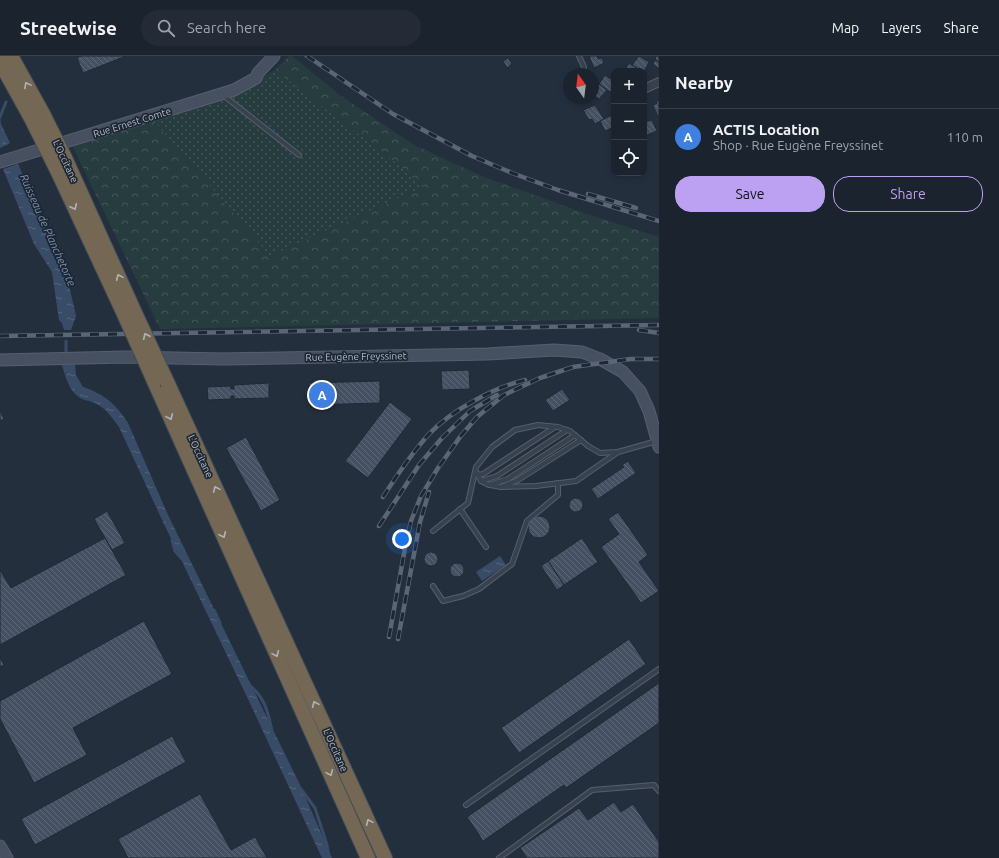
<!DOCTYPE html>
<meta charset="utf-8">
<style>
body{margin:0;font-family:Ubuntu,sans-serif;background:#242b36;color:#f1f3f6}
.controls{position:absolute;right:12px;top:12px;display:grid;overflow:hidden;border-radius:8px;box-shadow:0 2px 6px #0003}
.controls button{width:36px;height:36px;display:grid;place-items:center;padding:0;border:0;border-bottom:1px solid #39404a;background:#1b232e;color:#f1f3f6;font:20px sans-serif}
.compass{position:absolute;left:563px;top:12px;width:36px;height:36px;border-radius:50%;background:#1b232e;box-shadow:0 2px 6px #0003;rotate:346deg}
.you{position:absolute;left:402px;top:483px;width:14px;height:14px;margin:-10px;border:3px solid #fff;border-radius:50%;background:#1a73e8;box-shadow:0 0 0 6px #1a73e833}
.badge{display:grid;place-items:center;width:26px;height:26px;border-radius:50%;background:#bca0f2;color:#fff;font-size:13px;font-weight:700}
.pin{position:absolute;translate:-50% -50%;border:2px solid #fff;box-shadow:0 1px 4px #0006}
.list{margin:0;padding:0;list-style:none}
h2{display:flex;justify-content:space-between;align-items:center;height:52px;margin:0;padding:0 16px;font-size:17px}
h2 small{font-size:13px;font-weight:400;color:#a0a4aa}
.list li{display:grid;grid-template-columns:26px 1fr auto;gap:12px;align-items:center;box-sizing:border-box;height:56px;padding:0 16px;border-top:1px solid #39404a}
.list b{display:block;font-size:15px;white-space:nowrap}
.list p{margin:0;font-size:13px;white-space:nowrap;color:#a0a4aa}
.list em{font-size:13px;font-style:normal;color:#a0a4aa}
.actions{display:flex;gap:8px;padding:12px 16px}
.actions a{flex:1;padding:9px 0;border:1px solid #bca0f2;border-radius:16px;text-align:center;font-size:14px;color:#bca0f2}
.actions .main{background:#bca0f2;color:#111}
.icon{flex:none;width:22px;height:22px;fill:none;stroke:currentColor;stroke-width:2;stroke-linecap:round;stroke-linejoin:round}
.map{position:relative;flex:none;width:659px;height:802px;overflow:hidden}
header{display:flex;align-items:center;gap:24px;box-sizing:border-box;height:56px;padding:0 20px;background:#1b232e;border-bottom:1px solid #39404a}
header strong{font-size:19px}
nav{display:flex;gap:22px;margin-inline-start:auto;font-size:14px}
.search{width:280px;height:36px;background:#242b36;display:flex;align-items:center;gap:10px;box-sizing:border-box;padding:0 14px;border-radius:22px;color:#a0a4aa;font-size:15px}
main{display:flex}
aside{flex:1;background:#1b232e}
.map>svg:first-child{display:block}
</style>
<header>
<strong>Streetwise</strong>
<div class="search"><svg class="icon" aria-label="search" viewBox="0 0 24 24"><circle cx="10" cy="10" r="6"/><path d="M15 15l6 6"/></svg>Search here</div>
<nav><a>Map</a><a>Layers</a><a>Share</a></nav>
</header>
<main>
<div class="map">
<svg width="659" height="802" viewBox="0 0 659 802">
<defs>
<pattern id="grass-dots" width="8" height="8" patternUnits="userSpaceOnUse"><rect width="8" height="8" fill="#263c3f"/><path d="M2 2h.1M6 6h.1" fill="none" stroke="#435659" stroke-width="1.8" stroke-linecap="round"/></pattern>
<pattern id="forest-crowns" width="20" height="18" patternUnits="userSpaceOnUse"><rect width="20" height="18" fill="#263c3f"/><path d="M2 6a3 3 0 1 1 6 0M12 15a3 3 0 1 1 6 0" fill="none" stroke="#435659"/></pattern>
<pattern id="water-ripples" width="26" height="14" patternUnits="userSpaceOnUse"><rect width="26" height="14" fill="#394c67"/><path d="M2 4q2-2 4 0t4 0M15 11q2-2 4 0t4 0" fill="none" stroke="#53647b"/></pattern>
<pattern id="building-back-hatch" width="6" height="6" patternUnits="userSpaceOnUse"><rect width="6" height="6" fill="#455162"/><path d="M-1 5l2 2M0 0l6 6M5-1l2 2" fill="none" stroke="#5d6877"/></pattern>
</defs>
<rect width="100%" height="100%" fill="#242f3e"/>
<polygon fill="url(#grass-dots)" points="275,14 394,105 423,131 270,200 154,65 232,40"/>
<polygon fill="url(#forest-crowns)" points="289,0 292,0 341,40 414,89 484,121 590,159 659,181 659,262 160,273 72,89 154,65 270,200 423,131 394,105 275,14"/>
<g fill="url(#water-ripples)">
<polygon points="0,60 1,68 10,87 0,92"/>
<polygon points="18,108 62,209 68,226 75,255 76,260 71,274 64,274 62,267 59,264 52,216 34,188 3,113"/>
<path d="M62 309H75L76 319 83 331C104 338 116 348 128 367L168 459 301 731 332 802H322L248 643 164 468 119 371C113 363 108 355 100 350 95 346 88 345 82 343 69 336 66 322 62 309Z"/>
<polygon points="500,500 506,509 482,525 476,516"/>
</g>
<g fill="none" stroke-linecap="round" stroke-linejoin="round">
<g stroke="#394c67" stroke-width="3">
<polyline points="0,61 6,46"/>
<polyline points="66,285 66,295"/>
<polyline points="172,484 175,495 181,502"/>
<polyline points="214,554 220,567"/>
<path d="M249 629C265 641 268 656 272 675"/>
<polyline points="301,733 315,752 327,789 329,802"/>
</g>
</g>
<g fill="url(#building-back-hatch)" stroke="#1f2835">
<polygon points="81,0 126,0 83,17 77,2"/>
<polygon points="589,0 597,0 598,3 602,2 604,7 594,12"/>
<polygon points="639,0 649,6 644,16 644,15 641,15 632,9"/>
<polygon points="656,0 659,0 659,6 655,3"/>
<polygon points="508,2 512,8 507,12 503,5"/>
<polygon points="655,4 659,6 659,13 653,8"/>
<polygon points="629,7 641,15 624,15"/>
<polygon points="605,19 614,25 612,30 614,31 610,36 599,28"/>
<polygon points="596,26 607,34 599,43 593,39 593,30"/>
<polygon points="659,44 659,60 658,60 653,50 657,47 656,46"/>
<polygon points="595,49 604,63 595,68 592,63 589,64 583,54"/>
<polygon points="612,59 614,62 614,71 605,75 600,65"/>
<polygon points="652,64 657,75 647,79 644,73 644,66"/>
<polygon points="469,314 470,333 442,334 441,315"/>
<polygon points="380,325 380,347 310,349 309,327"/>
<polygon points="269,327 269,342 234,343 234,340 231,340 231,343 208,344 207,331 230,330 231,333 234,333 234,329"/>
<polygon points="562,333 570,344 553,355 545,344"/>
<polygon points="390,346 412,363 368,422 345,405"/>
<polygon points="0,353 4,363 0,365"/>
<polygon points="246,381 280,444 261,455 226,392"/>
<polygon points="628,405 636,417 598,443 591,433 624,411 622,409"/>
<circle cx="576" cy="449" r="7"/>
<polygon points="107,455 125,487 112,494 94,463"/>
<polygon points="618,456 648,499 639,506 659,535 641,547 601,491 619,478 608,463"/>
<circle cx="539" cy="471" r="11"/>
<polygon points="105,482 126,519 0,589 0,514 11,532"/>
<polygon points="582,482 598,506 564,529 548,505"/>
<circle cx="431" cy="503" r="7"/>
<polygon points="548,505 564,529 557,534 541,510"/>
<circle cx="457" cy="514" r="7"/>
<polygon points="144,565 172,618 73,672 87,699 34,727 0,663 0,645"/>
<polygon points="629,583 646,608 519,697 501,672"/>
<polygon points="0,601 4,609 0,611"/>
<polygon points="659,627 659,667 566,732 564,729 483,785 467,761"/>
<polygon points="172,680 186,706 35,789 21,763"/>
<polygon points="200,738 231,794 255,781 267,802 128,802 118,783"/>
<polygon points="614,746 621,756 633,748 659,786 659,802 527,802 520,792 579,752 588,764"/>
</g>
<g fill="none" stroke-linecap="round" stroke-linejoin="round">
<defs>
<g id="lane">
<polyline points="579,0 584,11"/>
<polyline points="223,39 299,99"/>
<polyline points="477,417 478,419 483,418 555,371"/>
<polyline points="478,419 481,425 497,420 567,374"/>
<polyline points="481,425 489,429 508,423 575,379"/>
<polyline points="490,429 501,431 518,424 581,384"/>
<polyline points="501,431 536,430 576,425 618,396"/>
<polyline points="460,453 486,491"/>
<polyline points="433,475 468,447 476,411 492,391 515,374 538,369 558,371 570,375 588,390 600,397 618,396 657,385"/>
<polyline points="433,530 443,545 463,540 479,533 512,508 527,465 558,439 558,427"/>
<polyline points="466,749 659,613"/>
<polyline points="499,802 592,734 654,729 659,735"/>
</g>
<polyline id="street" points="644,33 659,26"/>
<g id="secondary">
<polyline points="0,106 234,34 256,22 258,17 274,0"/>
<polyline points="0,304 126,301 223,303 487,298 554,294 582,296 600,303 623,316 640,335 649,355 659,391"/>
<polyline points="0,790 7,802"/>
</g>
<g id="highway">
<polyline points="11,0 43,58"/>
<polyline points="0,6 30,60"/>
<polyline points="65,102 135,257"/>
<polyline points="58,116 124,258"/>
<polyline points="154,325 368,802"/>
<polyline points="168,328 385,802"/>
</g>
</defs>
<use href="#lane" stroke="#565f6c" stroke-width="6"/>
<use href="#street" stroke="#565f6c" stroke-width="10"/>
<use href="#secondary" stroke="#565f6c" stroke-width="13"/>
<use href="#highway" stroke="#434c59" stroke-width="16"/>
<use href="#lane" stroke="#38414e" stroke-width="4"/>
<use href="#street" stroke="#38414e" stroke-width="8"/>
<use href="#secondary" stroke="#465061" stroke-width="11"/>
<use href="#highway" stroke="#746855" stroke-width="14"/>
<defs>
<g id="rail">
<polyline points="307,0 393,58 472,100 512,117 558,134 659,165"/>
<polyline points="588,138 636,152"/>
<polyline points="639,274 659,277"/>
<polyline points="0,280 659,269"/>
<path d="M383 441C397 419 412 397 429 378 452 354 493 332 525 324"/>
<polyline points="379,470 419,409 442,382 470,355 497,339"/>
<polyline points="389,581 405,492 411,465 421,440 438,412 460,381 477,361 504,339 540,322 573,311 631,303 659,303"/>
<polyline points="398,583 420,466 429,436"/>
</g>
</defs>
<use href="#rail" stroke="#5a6575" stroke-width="4.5"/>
<use href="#rail" stroke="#1d2633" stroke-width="3" stroke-dasharray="9" stroke-linecap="butt"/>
<defs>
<g id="highway-bridge">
<polyline points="43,58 65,102"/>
<polyline points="30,60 58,116"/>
<polyline points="135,257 168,328"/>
<polyline points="124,258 154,325"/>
</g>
</defs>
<use href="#highway-bridge" stroke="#434c59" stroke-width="16" stroke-linecap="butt"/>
<use href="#highway-bridge" stroke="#746855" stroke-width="14"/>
</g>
<defs><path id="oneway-chevron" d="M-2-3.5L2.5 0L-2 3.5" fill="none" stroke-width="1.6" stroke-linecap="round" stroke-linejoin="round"/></defs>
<g stroke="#aeb4bd">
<use href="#oneway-chevron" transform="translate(27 29) rotate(-118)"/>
<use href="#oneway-chevron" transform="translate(74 151) rotate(65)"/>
<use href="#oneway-chevron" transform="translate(119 221) rotate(-114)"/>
<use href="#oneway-chevron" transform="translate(146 280) rotate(-115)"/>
<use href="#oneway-chevron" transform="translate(170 361) rotate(66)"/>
<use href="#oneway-chevron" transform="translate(216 433) rotate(-114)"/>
<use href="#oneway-chevron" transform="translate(223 479) rotate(66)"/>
<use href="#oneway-chevron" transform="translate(276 598) rotate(66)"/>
<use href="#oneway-chevron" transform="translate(315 648) rotate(-114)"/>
<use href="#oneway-chevron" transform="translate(330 717) rotate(66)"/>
<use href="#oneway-chevron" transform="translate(369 766) rotate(-114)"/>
</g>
<g text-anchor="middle" stroke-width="3.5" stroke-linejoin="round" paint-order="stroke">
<g font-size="10" fill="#b4bcc9" stroke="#1d2633">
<text transform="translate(132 66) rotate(-17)" y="4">Rue Ernest Comte</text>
<text transform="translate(66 105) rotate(65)" y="4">L'Occitane</text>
<text transform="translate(356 300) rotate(-1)" y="4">Rue Eugène Freyssinet</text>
<text transform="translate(201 400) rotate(65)" y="4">L'Occitane</text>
<text transform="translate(336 694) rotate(66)" y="4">L'Occitane</text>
</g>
<g font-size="11" font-style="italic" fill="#7c92b1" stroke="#1d2633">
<text transform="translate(48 174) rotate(66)" y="4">Ruisseau de Planchetorte</text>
</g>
</g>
</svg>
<div class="controls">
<button>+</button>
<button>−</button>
<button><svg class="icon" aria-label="locate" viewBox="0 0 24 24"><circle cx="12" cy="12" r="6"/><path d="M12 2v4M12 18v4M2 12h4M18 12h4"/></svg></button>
</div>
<svg class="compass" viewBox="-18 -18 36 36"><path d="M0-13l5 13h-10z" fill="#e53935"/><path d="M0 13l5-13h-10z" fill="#a0a4aa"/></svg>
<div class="you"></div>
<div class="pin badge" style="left:322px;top:339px;background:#3f7fe0">A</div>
</div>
<aside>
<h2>Nearby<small></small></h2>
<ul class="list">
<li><span class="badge" style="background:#3f7fe0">A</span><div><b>ACTIS Location</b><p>Shop · Rue Eugène Freyssinet</p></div><em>110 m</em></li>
</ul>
<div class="actions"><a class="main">Save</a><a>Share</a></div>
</aside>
</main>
